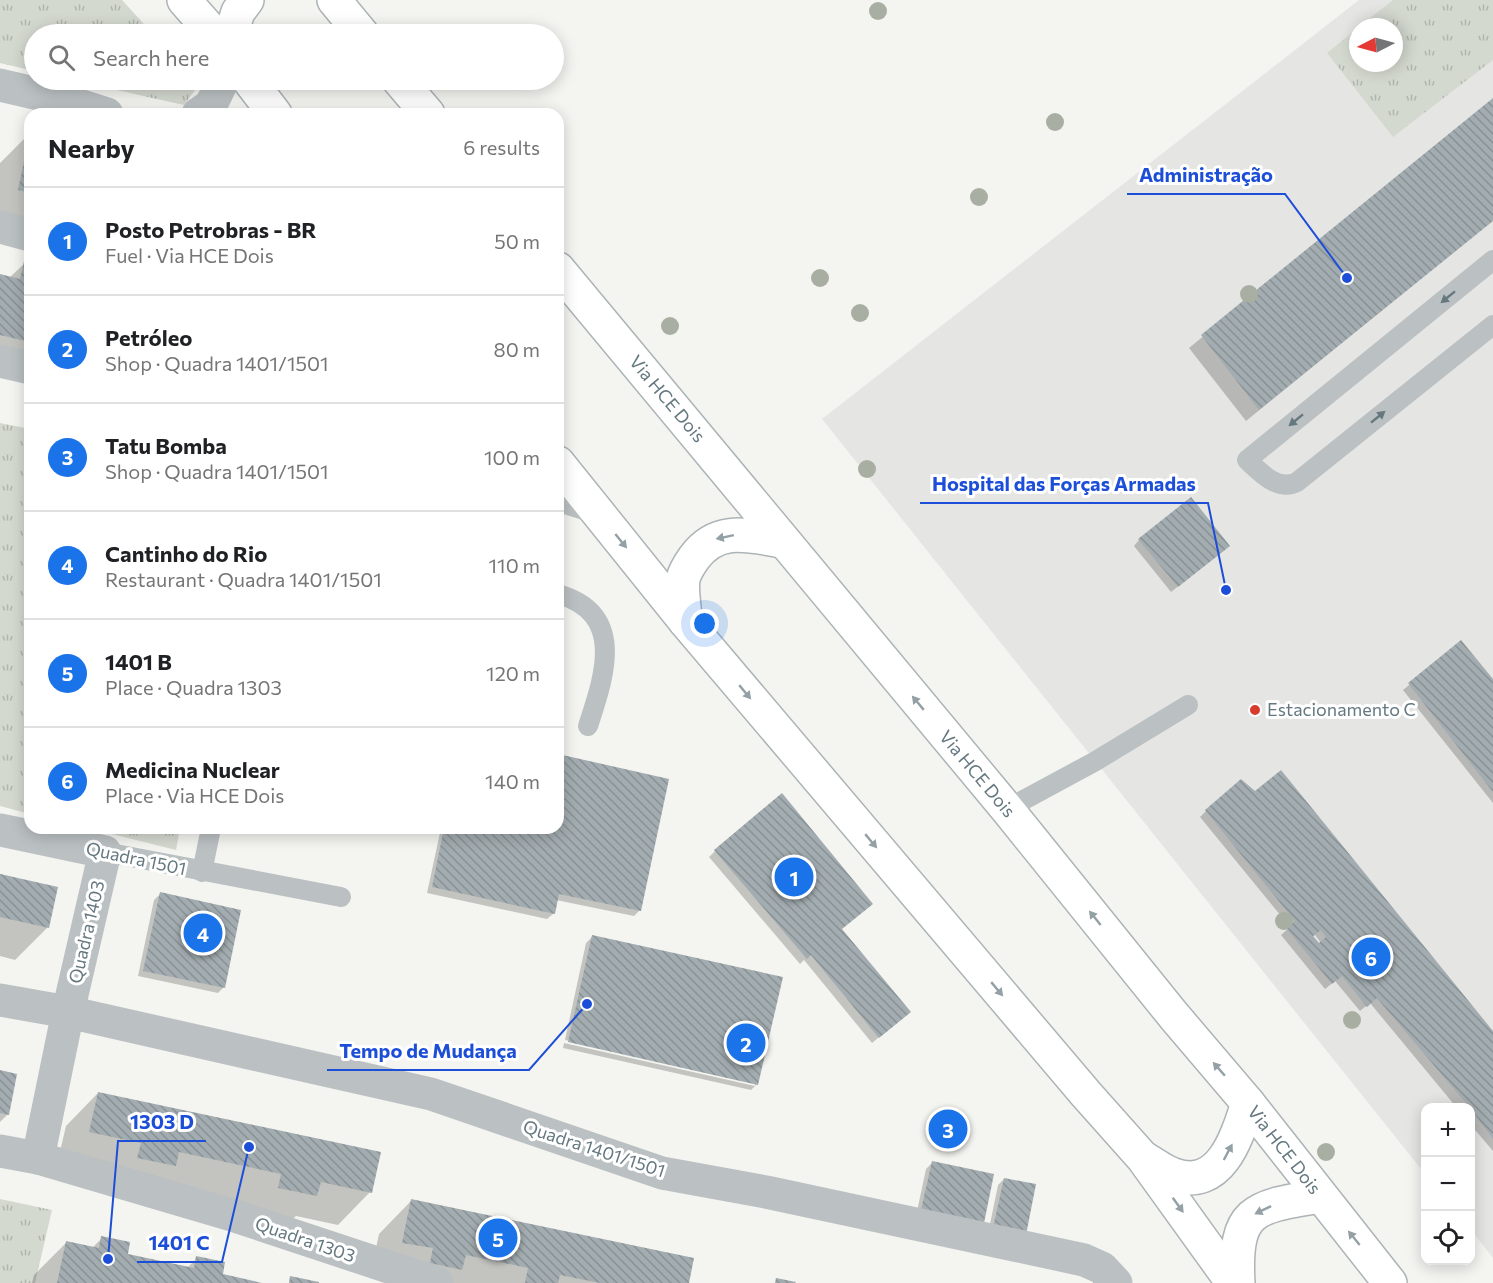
<!DOCTYPE html>
<meta charset="utf-8">
<style>
body{margin:0;font-family:Commissioner,sans-serif;background:#f2f2f2;color:#202124}
.controls{position:absolute;right:18px;bottom:18px;display:grid;overflow:hidden;border-radius:12px;box-shadow:0 3px 15px #0003}
.controls button{width:54px;height:54px;display:grid;place-items:center;padding:0;border:0;border-bottom:2px solid #e0e0e0;background:#fff;color:#202124;font:30px sans-serif}
.compass{position:absolute;left:1349px;top:18px;width:54px;height:54px;border-radius:50%;background:#fff;box-shadow:0 3px 15px #0003;rotate:264deg}
.you{position:absolute;left:705px;top:624px;width:21px;height:21px;margin:-15px;border:4px solid #fff;border-radius:50%;background:#1a73e8;box-shadow:0 0 0 9px #1a73e833}
.badge{display:grid;place-items:center;width:39px;height:39px;border-radius:50%;background:#1a73e8;color:#fff;font-size:20px;font-weight:700}
.pin{position:absolute;translate:-50% -50%;border:3px solid #fff;box-shadow:0 2px 6px #0006}
.list{margin:0;padding:0;list-style:none}
h2{display:flex;justify-content:space-between;align-items:center;height:78px;margin:0;padding:0 24px;font-size:26px}
h2 small{font-size:20px;font-weight:400;color:#757577}
.list li{display:grid;grid-template-columns:39px 1fr auto;gap:18px;align-items:center;box-sizing:border-box;height:108px;padding:0 24px;border-top:2px solid #e0e0e0}
.list b{display:block;font-size:22px;white-space:nowrap}
.list p{margin:0;font-size:20px;white-space:nowrap;color:#757577}
.list em{font-size:20px;font-style:normal;color:#757577}
.icon{flex:none;width:33px;height:33px;fill:none;stroke:currentColor;stroke-width:2;stroke-linecap:round;stroke-linejoin:round}
.map{position:relative;flex:none;width:1493px;height:1283px;overflow:hidden}
.search{position:absolute;background:#fff;box-shadow:0 3px 15px #0003;left:24px;top:24px;width:540px;height:66px;display:flex;align-items:center;gap:15px;box-sizing:border-box;padding:0 21px;border-radius:33px;color:#757577;font-size:22px}
.panel{position:absolute;background:#fff;box-shadow:0 3px 15px #0003;left:24px;top:108px;width:540px;height:726px;border-radius:18px}
.map>svg:first-child{display:block}
</style>
<div class="map">
<svg width="1493" height="1283" viewBox="0 0 1493 1283">
<defs>
<pattern id="grass-tufts" width="24" height="20" patternUnits="userSpaceOnUse" patternTransform="scale(1.5)"><rect width="24" height="20" fill="#d4d9d0"/><path d="M3 7l-1-3M5 7V3M7 7l1-3M15 17l-1-3M17 17v-4M19 17l1-3" fill="none" stroke="#b0b5ae"/></pattern>
<pattern id="building-back-hatch" width="6" height="6" patternUnits="userSpaceOnUse" patternTransform="scale(1.5)"><rect width="6" height="6" fill="#a3acb0"/><path d="M-1 5l2 2M0 0l6 6M5-1l2 2" fill="none" stroke="#889194"/></pattern>
</defs>
<rect width="100%" height="100%" fill="#f4f4f0"/>
<path fill="#e5e5e4" fill-rule="evenodd" d="M1359 0H1493V1258L1471 1230 1470 1108H1426L1425 1174 822 419ZM1358 27H1394V63H1358Z"/>
<g fill="url(#grass-tufts)">
<polygon points="0,0 122,0 153,34 34,34 34,71 0,63"/>
<polygon points="1393,0 1493,0 1493,60 1393,137 1327,53 1358,28 1358,63 1394,63 1394,27 1359,27"/>
<polygon points="72,80 194,80 199,85 184,105"/>
<polygon points="0,423 30,429 30,814 0,806"/>
<polygon points="88,828 180,828 176,850"/>
<polygon points="0,1199 52,1210 35,1283 0,1283"/>
</g>
<g fill="#0003" fill-rule="evenodd">
<polygon points="1493,100 1493,220 1246,421 1189,348"/>
<polygon points="30,133 30,238 0,226 0,163"/>
<polygon points="25,263 30,264 30,381 0,375 0,277 9,278"/>
<polygon points="1139,540 1222,551 1171,592 1134,546"/>
<polygon points="1461,642 1493,682 1493,803 1403,690"/>
<polygon points="558,755 640,910 634,916 556,900 553,914 547,919 427,893 441,828 558,828"/>
<path d="M1254 793 1493 1033V1151L1470 1124V1108H1457L1370 1003 1360 1011 1335 981 1325 989 1281 935 1290 927 1200 817 1206 811ZM1315 935 1321 943 1319 945 1312 937Z"/>
<polygon points="715,851 903,1017 872,1043 804,960 800,964 709,857"/>
<polygon points="0,874 56,888 48,927 15,960 0,956"/>
<polygon points="160,894 224,987 218,993 138,976 154,900"/>
<polygon points="592,937 757,1084 751,1090 563,1048 564,1043 755,1086 755,1082 565,1040 586,943"/>
<polygon points="0,1071 8,1114 0,1122"/>
<polygon points="98,1093 370,1192 338,1225 296,1216 283,1228 57,1164 66,1126"/>
<polygon points="932,1163 983,1223 916,1216 926,1169"/>
<polygon points="1004,1179 1019,1241 988,1234 998,1185"/>
<polygon points="411,1201 688,1283 401,1283 370,1276 379,1234"/>
<polygon points="102,1238 126,1255 187,1268 197,1258 221,1275 259,1283 32,1283 34,1275 67,1242 92,1248"/>
</g>
<g fill="url(#building-back-hatch)" fill-rule="evenodd">
<polygon points="1493,98 1493,221 1259,410 1201,335"/>
<polygon points="29,138 30,138 30,193 18,190"/>
<polygon points="24,261 30,262 30,342 0,335 0,274 20,279"/>
<polygon points="1191,497 1230,546 1178,587 1138,539"/>
<polygon points="1461,640 1493,679 1493,792 1408,683"/>
<polygon points="558,754 669,779 641,911 559,894 555,914 432,887 444,828 558,828"/>
<path d="M1281 770 1493 1031V1139L1470 1108 1377 998 1367 1007 1342 976 1332 984 1286 928 1295 921 1205 810 1241 779 1255 791ZM1321 930 1326 937 1319 943 1313 936Z"/>
<polygon points="782,793 873,904 842,929 911,1012 879,1038 811,955 807,959 714,850"/>
<polygon points="0,874 58,887 49,928 0,917"/>
<polygon points="160,892 241,910 225,988 143,971"/>
<polygon points="592,935 783,977 758,1085 568,1042"/>
<polygon points="0,1070 17,1074 9,1115 0,1113"/>
<polygon points="98,1092 381,1152 372,1193 321,1182 317,1196 278,1188 281,1174 179,1152 176,1166 137,1158 141,1143 89,1132"/>
<polygon points="932,1161 994,1174 984,1223 921,1210"/>
<polygon points="1004,1178 1036,1184 1026,1235 993,1228"/>
<polygon points="411,1199 694,1258 689,1283 600,1283 560,1275 558,1283 525,1283 528,1268 466,1255 462,1270 430,1263 433,1248 402,1243"/>
<polygon points="101,1236 130,1242 128,1254 194,1268 196,1256 225,1262 223,1274 262,1283 57,1283 66,1241 99,1248"/>
<polygon points="290,1276 319,1282 319,1283 289,1283"/>
<polygon points="776,1278 796,1282 795,1283 775,1283"/>
</g>
<g fill="none" stroke-linecap="round" stroke-linejoin="round">
<defs>
<g id="secondary">
<polyline points="184,0 214,34"/>
<polyline points="334,0 362,34"/>
<polyline points="231,34 238,12 247,0"/>
<polyline points="249,80 275,114"/>
<polyline points="399,80 428,114"/>
<polyline points="558,269 1007,809 1174,1016 1248,1103 1390,1283"/>
<polyline points="558,463 685,621 1086,1094 1143,1158 1233,1283"/>
<path d="M685 621C685 608 681 592 683 579 685 571 689 565 694 558 717 526 748 535 782 541"/>
<path d="M1145 1159C1154 1164 1164 1172 1174 1175 1221 1191 1237 1137 1248 1103"/>
<path d="M1238 1283C1234 1209 1253 1207 1320 1196"/>
</g>
</defs>
<use href="#secondary" stroke="#adb4b7" stroke-width="36"/>
<g stroke="#bbc0c2" stroke-width="20">
<path d="M1493 260 1247 460C1260 472 1278 492 1297 482L1493 325"/>
<path d="M558 594C627 614 604 677 588 726"/>
<polyline points="1007,809 1094,762 1188,705"/>
<polyline points="105,852 341,897"/>
<polyline points="202,872 211,828"/>
</g>
<g stroke="#bbc0c2" stroke-width="33">
<polyline points="0,85 60,99 107,114"/>
<polyline points="198,114 211,105 223,80"/>
<polyline points="0,227 30,235"/>
<polyline points="0,361 30,368"/>
<polyline points="558,495 593,506"/>
<polyline points="0,830 105,852 68,1012 0,1000"/>
<polyline points="0,1151 38,1158 235,1216 437,1283"/>
<polyline points="38,1158 68,1012 431,1094 662,1173 766,1192 1084,1260 1102,1268 1116,1283"/>
</g>
<use href="#secondary" stroke="#fff" stroke-width="33"/>
</g>
<g fill="#a8afa2">
<circle cx="878" cy="11" r="9"/>
<circle cx="1055" cy="122" r="9"/>
<circle cx="979" cy="197" r="9"/>
<circle cx="820" cy="278" r="9"/>
<circle cx="1249" cy="294" r="9"/>
<circle cx="860" cy="313" r="9"/>
<circle cx="670" cy="326" r="9"/>
<circle cx="867" cy="469" r="9"/>
<circle cx="1284" cy="921" r="9"/>
<circle cx="1352" cy="1020" r="9"/>
<circle cx="1326" cy="1152" r="9"/>
</g>
<defs><path id="oneway-solid" d="M-6-.8H1V-3.2L6.5 0L1 3.2V.8H-6Z" transform="scale(1.5)"/></defs>
<g fill="#657880">
<use href="#oneway-solid" transform="translate(1448 297) rotate(141)"/>
<use href="#oneway-solid" transform="translate(1378 417) rotate(-39)"/>
<use href="#oneway-solid" transform="translate(1296 420) rotate(141)"/>
</g>
<g fill="#93a0a6">
<use href="#oneway-solid" transform="translate(725 537) rotate(168)"/>
<use href="#oneway-solid" transform="translate(621 541) rotate(51)"/>
<use href="#oneway-solid" transform="translate(745 692) rotate(50)"/>
<use href="#oneway-solid" transform="translate(918 703) rotate(-130)"/>
<use href="#oneway-solid" transform="translate(871 841) rotate(50)"/>
<use href="#oneway-solid" transform="translate(1095 918) rotate(-129)"/>
<use href="#oneway-solid" transform="translate(997 989) rotate(50)"/>
<use href="#oneway-solid" transform="translate(1219 1069) rotate(-131)"/>
<use href="#oneway-solid" transform="translate(1228 1152) rotate(-62)"/>
<use href="#oneway-solid" transform="translate(1178 1205) rotate(54)"/>
<use href="#oneway-solid" transform="translate(1263 1210) rotate(154)"/>
<use href="#oneway-solid" transform="translate(1354 1238) rotate(-129)"/>
</g>
<circle fill="#d83a2c" stroke="#fff" stroke-width="2" cx="1255" cy="710" r="6"/>
<g text-anchor="middle" stroke-width="6" stroke-linejoin="round" paint-order="stroke">
<g font-size="18" fill="#657880" stroke="#fff">
<text transform="translate(667 399) rotate(50)" y="6">Via HCE Dois</text>
<text transform="translate(977 774) rotate(50)" y="6">Via HCE Dois</text>
<text transform="translate(136 859) rotate(12)" y="6">Quadra 1501</text>
<text transform="translate(87 932) rotate(-77)" y="6">Quadra 1403</text>
<text transform="translate(594 1149) rotate(18)" y="6">Quadra 1401/1501</text>
<text transform="translate(1284 1150) rotate(52)" y="6">Via HCE Dois</text>
<text transform="translate(305 1240) rotate(19)" y="6">Quadra 1303</text>
</g>
<g font-size="18" fill="#657880" stroke="#fff" text-anchor="start">
<text x="1267" y="716">Estacionamento C</text>
</g>
</g>
<path fill="none" stroke="#1d4ed8" stroke-width="2" d="M1347 278L1285 194H1127M1226 590L1208 503H920M587 1004L529 1070H327M108 1259L118 1141H206M249 1147L222 1262H137"/>
<g fill="#1d4ed8" stroke="#fff" stroke-width="2">
<circle cx="1347" cy="278" r="6"/>
<circle cx="1226" cy="590" r="6"/>
<circle cx="587" cy="1004" r="6"/>
<circle cx="108" cy="1259" r="6"/>
<circle cx="249" cy="1147" r="6"/>
</g>
<g font-size="20" text-anchor="middle" font-weight="bold" fill="#1d4ed8" stroke="#fff" stroke-width="6" stroke-linejoin="round" paint-order="stroke">
<text x="1206" y="182">Administração</text>
<text x="1064" y="491">Hospital das Forças Armadas</text>
<text x="428" y="1058">Tempo de Mudança</text>
<text x="162" y="1129">1303 D</text>
<text x="179" y="1250">1401 C</text>
</g>
</svg>
<div class="controls">
<button>+</button>
<button>−</button>
<button><svg class="icon" aria-label="locate" viewBox="0 0 24 24"><circle cx="12" cy="12" r="6"/><path d="M12 2v4M12 18v4M2 12h4M18 12h4"/></svg></button>
</div>
<svg class="compass" viewBox="-18 -18 36 36"><path d="M0-13l5 13h-10z" fill="#e53935"/><path d="M0 13l5-13h-10z" fill="#757577"/></svg>
<div class="you"></div>
<div class="pin badge" style="left:794px;top:877px">1</div>
<div class="pin badge" style="left:746px;top:1043px">2</div>
<div class="pin badge" style="left:948px;top:1129px">3</div>
<div class="pin badge" style="left:203px;top:933px">4</div>
<div class="pin badge" style="left:498px;top:1238px">5</div>
<div class="pin badge" style="left:1371px;top:957px">6</div>
<div class="search"><svg class="icon" aria-label="search" viewBox="0 0 24 24"><circle cx="10" cy="10" r="6"/><path d="M15 15l6 6"/></svg>Search here</div>
<section class="panel">
<h2>Nearby<small>6 results</small></h2>
<ul class="list">
<li><span class="badge">1</span><div><b>Posto Petrobras - BR</b><p>Fuel · Via HCE Dois</p></div><em>50 m</em></li>
<li><span class="badge">2</span><div><b>Petróleo</b><p>Shop · Quadra 1401/1501</p></div><em>80 m</em></li>
<li><span class="badge">3</span><div><b>Tatu Bomba</b><p>Shop · Quadra 1401/1501</p></div><em>100 m</em></li>
<li><span class="badge">4</span><div><b>Cantinho do Rio</b><p>Restaurant · Quadra 1401/1501</p></div><em>110 m</em></li>
<li><span class="badge">5</span><div><b>1401 B</b><p>Place · Quadra 1303</p></div><em>120 m</em></li>
<li><span class="badge">6</span><div><b>Medicina Nuclear</b><p>Place · Via HCE Dois</p></div><em>140 m</em></li>
</ul>
</section>
</div>
